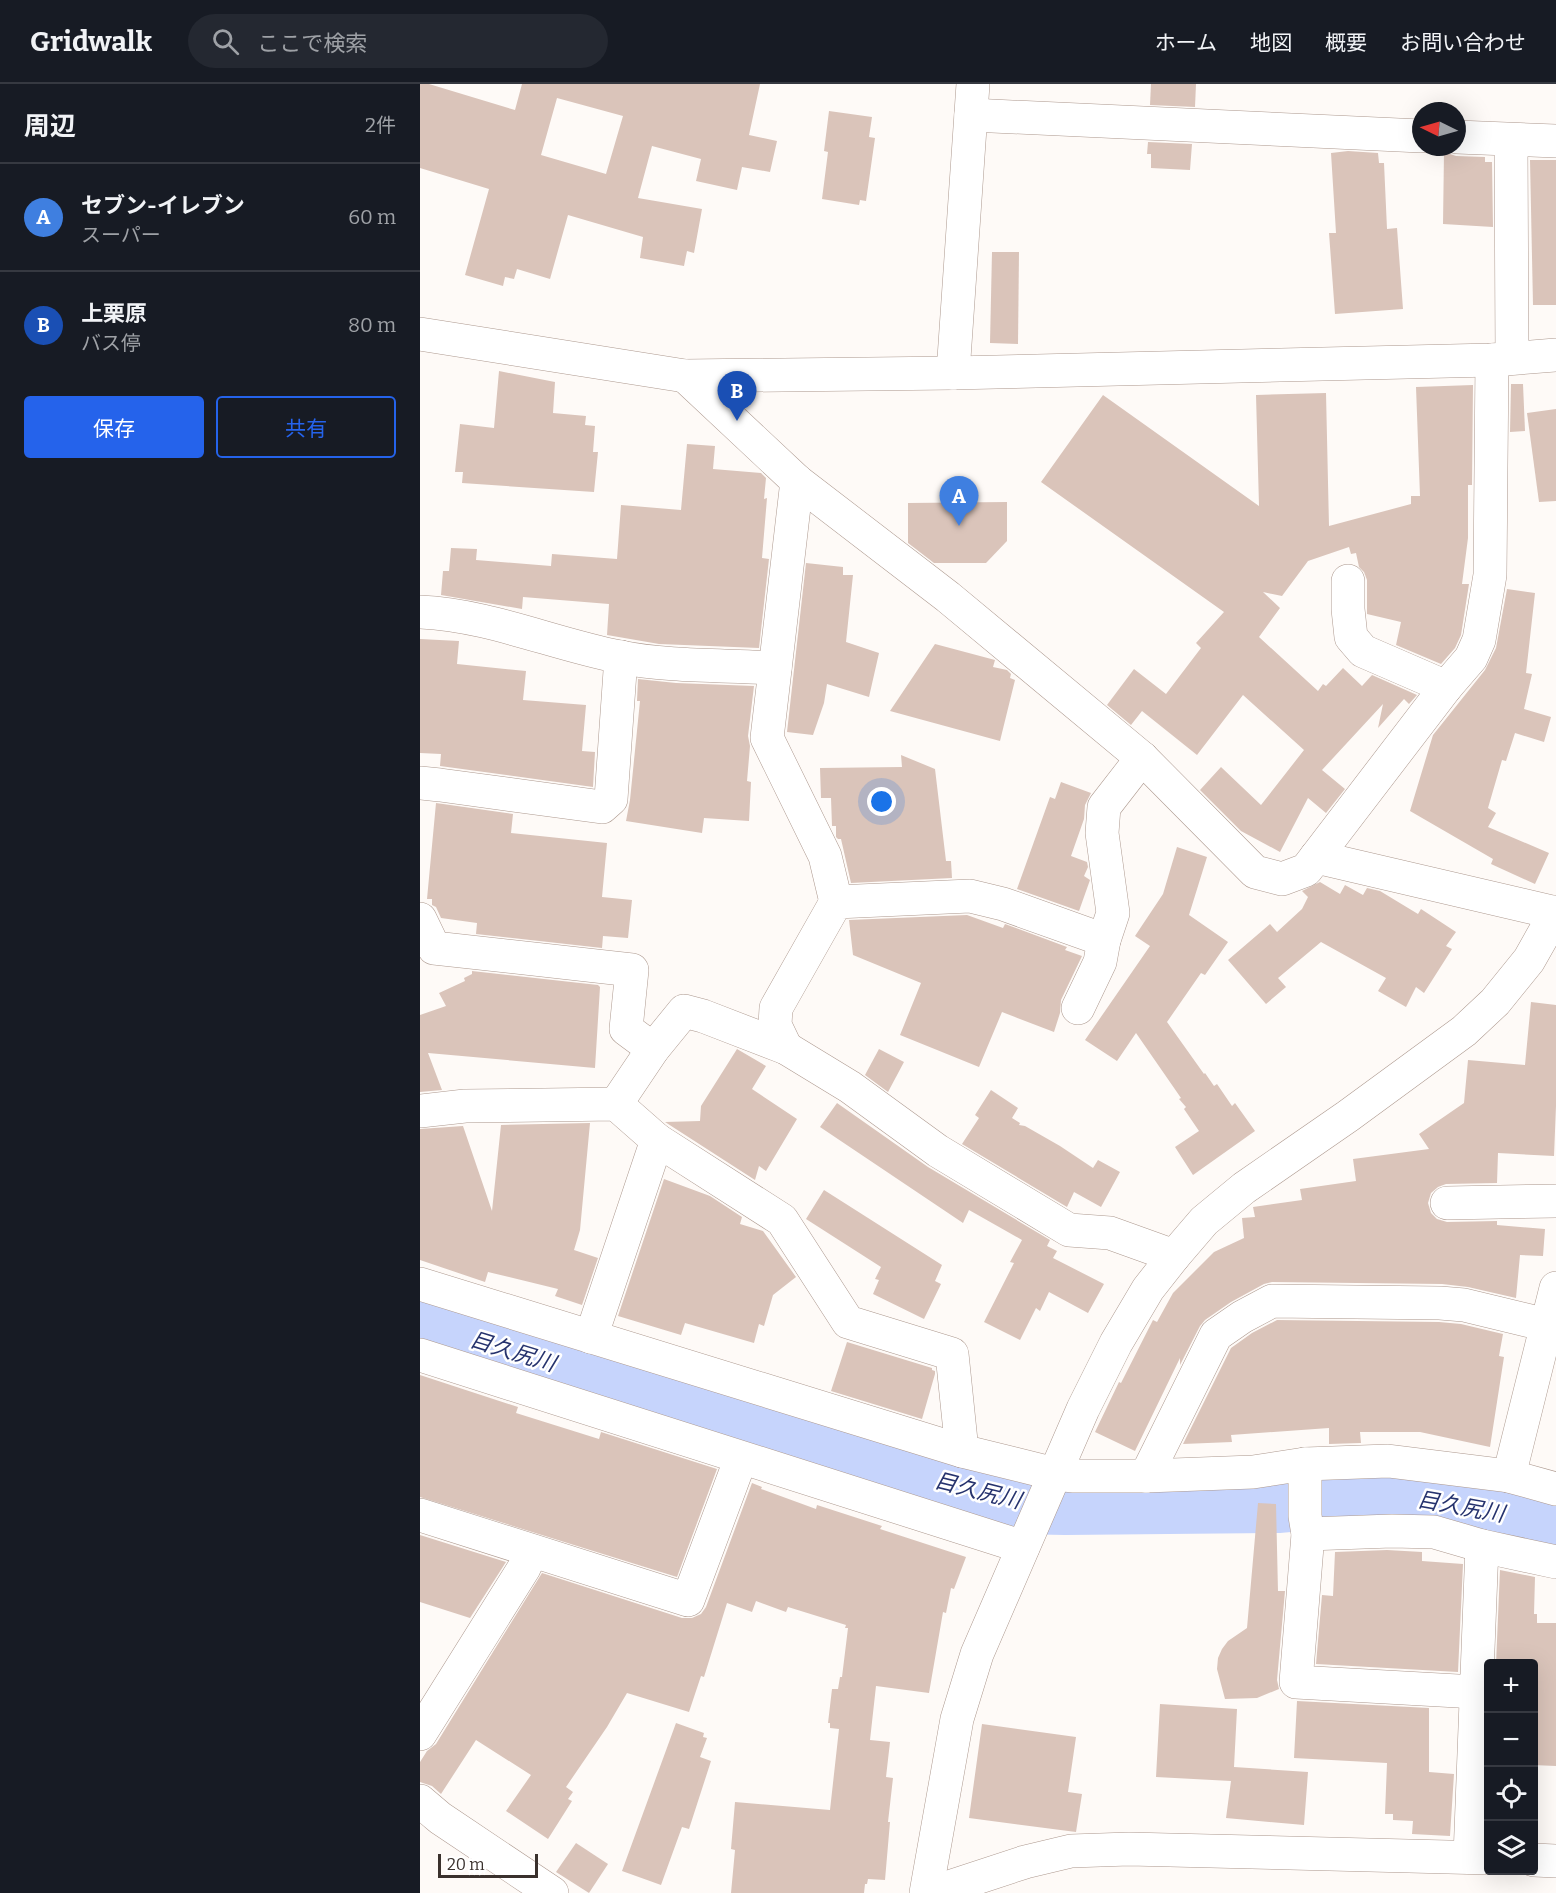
<!DOCTYPE html>
<html lang="ja">
<meta charset="utf-8">
<style>
body{margin:0;font-family:Bitter,"Noto Sans JP",serif;background:#242831;color:#f1f3f6}
.controls{position:absolute;right:18px;bottom:18px;display:grid;overflow:hidden;border-radius:6px;box-shadow:0 6px 24px #0002}
.controls button{width:54px;height:54px;display:grid;place-items:center;padding:0;border:0;border-bottom:2px solid #363941;background:#171b24;color:#f1f3f6;font:30px sans-serif}
.compass{position:absolute;left:992px;top:18px;width:54px;height:54px;border-radius:50%;background:#171b24;box-shadow:0 6px 24px #0002;rotate:275deg}
.scale{position:absolute;left:18px;bottom:15px;width:100px;box-sizing:border-box;padding-left:6px;border:3px solid #3a312d;border-top:0;font-size:16px;line-height:21px;white-space:nowrap;color:#3a312d;-webkit-text-stroke:4px #fff;paint-order:stroke}
.you{position:absolute;left:462px;top:718px;width:21px;height:21px;margin:-15px;border:4px solid #fff;border-radius:50%;background:#1a73e8;box-shadow:0 0 0 9px #1a73e833}
.badge{display:grid;place-items:center;width:39px;height:39px;border-radius:50%;background:#2563eb;color:#fff;font-size:20px;font-weight:700}
.pin{position:absolute;translate:-50% -50px;filter:drop-shadow(0 2px 3px #0008)}
.pin::after{content:'';position:absolute;top:32px;width:21px;height:18px;background:inherit;clip-path:polygon(0 0,100% 0,50% 100%)}
.list{margin:0;padding:0;list-style:none}
h2{display:flex;justify-content:space-between;align-items:center;height:78px;margin:0;padding:0 24px;font-size:26px}
h2 small{font-size:20px;font-weight:400;color:#9ea1a6}
.list li{display:grid;grid-template-columns:39px 1fr auto;gap:18px;align-items:center;box-sizing:border-box;height:108px;padding:0 24px;border-top:2px solid #363941}
.list b{display:block;font-size:22px;white-space:nowrap}
.list p{margin:0;font-size:20px;white-space:nowrap;color:#9ea1a6}
.list em{font-size:20px;font-style:normal;color:#9ea1a6}
.actions{display:flex;gap:12px;padding:18px 24px}
.actions a{flex:1;padding:14px 0;border:2px solid #2563eb;border-radius:6px;text-align:center;font-size:21px;color:#2563eb}
.actions .main{background:#2563eb;color:#fff}
.icon{flex:none;width:33px;height:33px;fill:none;stroke:currentColor;stroke-width:2;stroke-linecap:round;stroke-linejoin:round}
.map{position:relative;flex:none;width:1136px;height:1809px;overflow:hidden}
header{display:flex;align-items:center;gap:36px;box-sizing:border-box;height:84px;padding:0 30px;background:#171b24;border-bottom:2px solid #363941}
header strong{font-size:28px}
nav{display:flex;gap:33px;margin-inline-start:auto;font-size:21px}
.search{width:420px;height:54px;background:#242831;display:flex;align-items:center;gap:15px;box-sizing:border-box;padding:0 21px;border-radius:33px;color:#9ea1a6;font-size:22px}
main{display:flex}
aside{flex:1;background:#171b24}
.map>svg:first-child{display:block}
</style>
<header>
<strong>Gridwalk</strong>
<div class="search"><svg class="icon" aria-label="search" viewBox="0 0 24 24"><circle cx="10" cy="10" r="6"/><path d="M15 15l6 6"/></svg>ここで検索</div>
<nav><a>ホーム</a><a>地図</a><a>概要</a><a>お問い合わせ</a></nav>
</header>
<main>
<aside>
<h2>周辺<small>2件</small></h2>
<ul class="list">
<li><span class="badge" style="background:#3f7fe0">A</span><div><b>セブン-イレブン</b><p>スーパー</p></div><em>60 m</em></li>
<li><span class="badge" style="background:#1a4fb4">B</span><div><b>上栗原</b><p>バス停</p></div><em>80 m</em></li>
</ul>
<div class="actions"><a class="main">保存</a><a>共有</a></div>
</aside>
<div class="map">
<svg width="1136" height="1809" viewBox="0 0 1136 1809">
<rect width="100%" height="100%" fill="#fefaf7"/>
<g fill="none" stroke-linecap="round" stroke-linejoin="round">
<polyline stroke="#c6d4fc" stroke-width="60" points="0,1238 485,1390 573,1416 593,1420 645,1421 860,1419 956,1410 1010,1414 1136,1440"/>
</g>
<g fill="#dac4ba" fill-rule="evenodd">
<path d="M0 0H9L95 26 102 0H340L329 51 357 57 350 88 322 83 317 106 276 97 281 75 232 62 218 114 282 125 274 169 267 167 264 182 220 174 223 153 148 131 130 195 97 185 94 195 85 193 83 202 45 191 69 105 0 84ZM137 14 203 32 186 90 121 71Z"/>
<polygon points="731,0 776,0 775,23 730,21"/>
<polygon points="409,27 452,33 449,53 455,54 446,117 440,116 439,121 402,115 408,68 404,67"/>
<polygon points="728,58 772,60 770,86 731,84 731,70 727,70"/>
<polygon points="928,67 958,69 959,79 964,79 967,145 977,144 983,225 915,230 909,149 916,149 911,69"/>
<polygon points="1024,68 1036,72 1065,73 1065,78 1072,78 1073,143 1023,140"/>
<polygon points="1110,76 1136,76 1136,221 1113,221"/>
<polygon points="572,168 599,168 598,260 570,259"/>
<polygon points="79,287 135,298 133,329 166,332 165,341 175,342 173,368 178,368 174,408 42,399 43,388 35,388 40,340 74,344"/>
<polygon points="1091,300 1103,300 1105,347 1090,348"/>
<polygon points="1053,301 1052,401 1048,401 1048,454 1042,500 1049,500 1041,551 1035,564 1021,580 976,561 981,538 947,530 947,496 944,488 939,483 936,469 931,470 929,463 888,477 862,512 843,508 860,524 839,553 898,607 903,600 906,602 923,584 942,602 952,591 997,611 989,620 984,615 958,644 963,620 902,686 925,705 906,729 888,714 860,768 821,747 780,706 801,683 841,721 884,666 823,611 777,671 722,627 711,641 687,621 714,585 746,610 781,564 776,559 804,528 621,398 683,311 839,422 836,311 906,309 909,442 991,420 991,412 1000,412 996,303"/>
<polygon points="1136,325 1136,417 1119,418 1107,329"/>
<polygon points="267,360 295,362 293,385 341,389 346,394 344,415 347,414 342,474 349,475 339,564 239,560 187,551 189,520 103,513 102,525 21,511 23,487 29,487 31,464 57,465 56,476 131,482 132,470 197,475 201,421 261,426"/>
<polygon points="587,418 587,457 566,479 514,479 488,459 488,419"/>
<polygon points="386,479 423,483 423,491 433,491 426,558 459,569 449,613 407,600 404,619 393,651 367,648"/>
<polygon points="1087,505 1115,509 1106,589 1112,590 1104,625 1131,633 1124,658 1095,649 1086,677 1082,676 1068,724 1076,729 1068,743 1129,769 1115,800 1071,780 1073,775 990,727 1013,651 1065,586 1076,564"/>
<polygon points="0,555 39,557 37,580 106,587 103,616 166,621 162,667 175,668 173,703 20,682 21,670 0,669"/>
<polygon points="515,560 575,576 573,583 587,586 591,590 590,594 595,596 580,657 470,627"/>
<polygon points="218,595 256,599 334,602 328,652 330,662 327,697 331,698 329,737 284,734 282,749 206,737 210,716 220,617 217,617"/>
<polygon points="481,671 515,685 526,777 531,777 532,794 431,799 421,755 418,755 416,753 416,742 412,742 411,714 401,714 400,684 482,683"/>
<polygon points="641,698 671,709 665,721 664,735 651,772 667,778 668,783 664,792 670,796 659,827 597,805 630,713 635,715"/>
<polygon points="16,719 93,730 91,749 187,759 182,813 212,816 208,854 183,852 182,864 56,850 57,839 21,834 16,823 12,821 12,815 7,815"/>
<polygon points="757,763 787,773 769,831 808,858 785,891 781,889 747,938 784,990 785,989 794,1002 797,1000 812,1022 815,1019 835,1047 773,1091 755,1063 779,1047 764,1025 766,1023 759,1015 761,1014 716,949 697,977 665,956 730,862 715,852 743,810"/>
<polygon points="900,798 920,810 925,801 943,811 947,804 960,807 998,830 1001,825 1036,848 1026,862 1032,865 1004,909 996,903 986,923 958,907 966,894 901,858 858,894 866,903 846,920 808,876 850,840 857,848 882,825 888,813 882,807"/>
<polygon points="547,831 583,844 585,840 647,863 645,866 662,872 641,916 640,929 634,948 582,928 559,983 480,951 501,899 433,871 429,836"/>
<polygon points="52,887 178,901 180,903 175,984 8,969 22,1006 0,1008 0,931 26,922 19,909 45,897 44,894 52,890"/>
<polygon points="1111,918 1136,921 1136,1022 1134,1072 1078,1069 1077,1099 1026,1100 1018,1103 1011,1109 1008,1119 1011,1129 1017,1135 1027,1138 1077,1137 1077,1141 1125,1145 1123,1172 1100,1171 1096,1214 1048,1203 1022,1200 852,1198 844,1200 811,1218 785,1236 780,1242 760,1281 760,1274 715,1367 675,1348 699,1298 701,1299 733,1236 737,1238 753,1209 794,1168 824,1154 822,1134 835,1133 833,1123 882,1116 880,1105 936,1097 933,1075 1009,1065 999,1050 1044,1019 1048,976 1105,981"/>
<polygon points="317,965 346,982 332,1005 377,1035 346,1087 339,1082 335,1096 245,1038 280,1037 281,1022"/>
<polygon points="459,965 484,978 468,1008 445,991"/>
<polygon points="571,1006 598,1024 592,1034 600,1039 599,1041 605,1042 640,1062 673,1084 678,1076 700,1088 681,1123 654,1108 647,1123 542,1060 559,1034 555,1031"/>
<polygon points="417,1019 508,1083 630,1156 627,1162 637,1167 633,1174 684,1200 668,1229 629,1208 620,1227 616,1224 600,1256 564,1238 594,1179 590,1178 602,1156 549,1126 543,1139 400,1043"/>
<polygon points="170,1039 160,1146 154,1166 178,1174 162,1221 135,1212 138,1205 68,1188 65,1198 0,1176 0,1045 43,1042 72,1127 81,1041"/>
<polygon points="244,1095 290,1112 322,1133 320,1140 343,1147 376,1193 353,1211 344,1242 339,1240 334,1259 265,1239 261,1251 198,1232"/>
<polygon points="404,1106 522,1181 515,1197 521,1200 504,1235 453,1210 459,1196 455,1195 461,1183 386,1135"/>
<polygon points="857,1236 1019,1238 1041,1240 1083,1250 1079,1272 1084,1273 1070,1363 1000,1348 940,1348 941,1359 909,1360 909,1344 811,1351 812,1358 763,1360 811,1264 832,1249"/>
<polygon points="427,1258 512,1284 512,1286 515,1287 515,1290 502,1335 411,1307"/>
<polygon points="0,1291 98,1323 96,1329 179,1355 181,1348 297,1385 257,1493 0,1413"/>
<polygon points="332,1399 342,1403 341,1405 396,1425 397,1421 462,1442 460,1445 546,1473 534,1505 531,1504 526,1529 523,1528 509,1609 456,1602 450,1656 470,1658 466,1693 473,1694 468,1738 470,1738 465,1796 448,1795 447,1800 445,1800 444,1809 311,1809 315,1766 311,1765 315,1718 410,1726 419,1645 410,1644 410,1639 408,1639 412,1605 418,1605 420,1593 422,1593 428,1544 425,1544 426,1541 368,1523 366,1528 336,1517 332,1528 307,1519 284,1593 281,1592 269,1628 207,1609 187,1643 146,1703 153,1708 148,1715 152,1717 128,1755 86,1727 111,1691 56,1656 21,1710 12,1702 0,1698 0,1678 7,1667 16,1660 122,1489 262,1534 272,1534 281,1530 286,1523"/>
<polygon points="838,1419 856,1420 858,1507 865,1507 857,1596 859,1605 837,1614 805,1615 797,1585 798,1574 802,1565 808,1557 827,1544"/>
<polygon points="0,1451 86,1478 50,1534 0,1518"/>
<polygon points="967,1466 1002,1468 1002,1477 1043,1480 1038,1588 896,1580 902,1511 913,1512 915,1468"/>
<polygon points="1080,1486 1115,1493 1114,1530 1117,1530 1117,1539 1136,1539 1136,1682 1113,1681 1113,1580 1076,1580"/>
<polygon points="877,1617 1009,1624 1009,1688 1034,1690 1030,1752 992,1750 993,1737 973,1736 973,1730 965,1730 967,1679 874,1674"/>
<polygon points="740,1620 817,1625 814,1683 888,1688 884,1741 806,1734 811,1697 736,1693"/>
<polygon points="256,1639 284,1649 283,1653 287,1654 280,1673 291,1677 269,1745 262,1743 241,1801 202,1787"/>
<polygon points="562,1640 656,1653 648,1708 662,1710 656,1748 549,1734"/>
<polygon points="156,1759 188,1780 169,1809 136,1788"/>
</g>
<g fill="none" stroke-linecap="round" stroke-linejoin="round">
<defs>
<g id="minor">
<polyline points="551,31 1001,52"/>
<polyline points="1037,53 1136,57"/>
<polyline points="1091,56 1092,274"/>
<polyline points="0,250 265,292 533,289 1072,276 1136,271"/>
<polyline points="533,289 553,0"/>
<polyline points="265,292 377,397 528,513 722,674 835,788 862,795 886,786 1026,603 1051,574 1059,556 1070,491 1072,276"/>
<polyline points="377,397 347,654 405,772 416,818"/>
<polyline points="928,497 928,525 931,553 943,567 1026,603"/>
<path d="M0 528C69 531 133 560 200 573 247 583 306 581 355 584"/>
<polyline points="0,699 20,701 182,723 191,715 201,573"/>
<polyline points="896,773 1136,829"/>
<polyline points="0,835 14,864 212,886 206,945 233,965"/>
<polyline points="658,924 680,878 684,856 693,829 682,749 684,723 722,674"/>
<polyline points="366,964 355,941 356,924 416,818 550,812 583,820 684,856"/>
<polyline points="196,1020 233,965 264,927 283,932 366,964 430,1003 518,1067 649,1146 690,1149 754,1172"/>
<polyline points="0,1027 45,1022 196,1020 237,1056 362,1136 428,1238 532,1270 542,1367"/>
<polyline points="1027,1119 1136,1117"/>
<polyline points="0,1200 542,1367 635,1390 654,1392 726,1392 833,1388 885,1380 968,1377 1089,1392 1136,1405"/>
<polyline points="171,1253 237,1056"/>
<polyline points="0,1271 603,1463"/>
<polyline points="885,1380 885,1432 888,1450 876,1598 1056,1608"/>
<polyline points="726,1392 796,1251 822,1233 852,1217 1020,1219 1044,1221 1127,1241"/>
<polyline points="1089,1392 1136,1204"/>
<polyline points="0,1431 268,1516 321,1374"/>
<polyline points="888,1450 972,1447 1014,1448 1062,1462"/>
<polyline points="0,1650 104,1484 112,1467"/>
<polyline points="0,1717 20,1734 132,1809"/>
<polyline points="1050,1773 1062,1462 1136,1478"/>
<polyline points="1114,1776 1136,1777"/>
<polyline points="506,1809 537,1635 557,1570 663,1325 696,1259 728,1205 754,1172 784,1137 824,1104 928,1032 1044,947 1075,918 1109,876 1136,828"/>
<polyline points="511,1809 605,1778 651,1767 709,1765 1068,1774"/>
</g>
</defs>
<use href="#minor" stroke="#ad998f" stroke-width="34"/>
<use href="#minor" stroke="#fff" stroke-width="33"/>
</g>
<g text-anchor="middle" stroke-width="5" stroke-linejoin="round" paint-order="stroke">
<g font-size="22" font-style="italic" fill="#26336e" stroke="#fff">
<text transform="translate(93 1267) rotate(17)" y="8">目久尻川</text>
<text transform="translate(558 1406) rotate(14)" y="8">目久尻川</text>
<text transform="translate(1041 1422) rotate(10)" y="8">目久尻川</text>
</g>
</g>
</svg>
<div class="controls">
<button>+</button>
<button>−</button>
<button><svg class="icon" aria-label="locate" viewBox="0 0 24 24"><circle cx="12" cy="12" r="6"/><path d="M12 2v4M12 18v4M2 12h4M18 12h4"/></svg></button>
<button><svg class="icon" aria-label="layers" viewBox="0 0 24 24"><path d="M12 4l9 5-9 5-9-5zM3 14l9 5 9-5"/></svg></button>
</div>
<svg class="compass" viewBox="-18 -18 36 36"><path d="M0-13l5 13h-10z" fill="#e53935"/><path d="M0 13l5-13h-10z" fill="#9ea1a6"/></svg>
<div class="scale">20 m</div>
<div class="you"></div>
<div class="pin badge" style="left:539px;top:442px;background:#3f7fe0">A</div>
<div class="pin badge" style="left:317px;top:337px;background:#1a4fb4">B</div>
</div>
</main>
